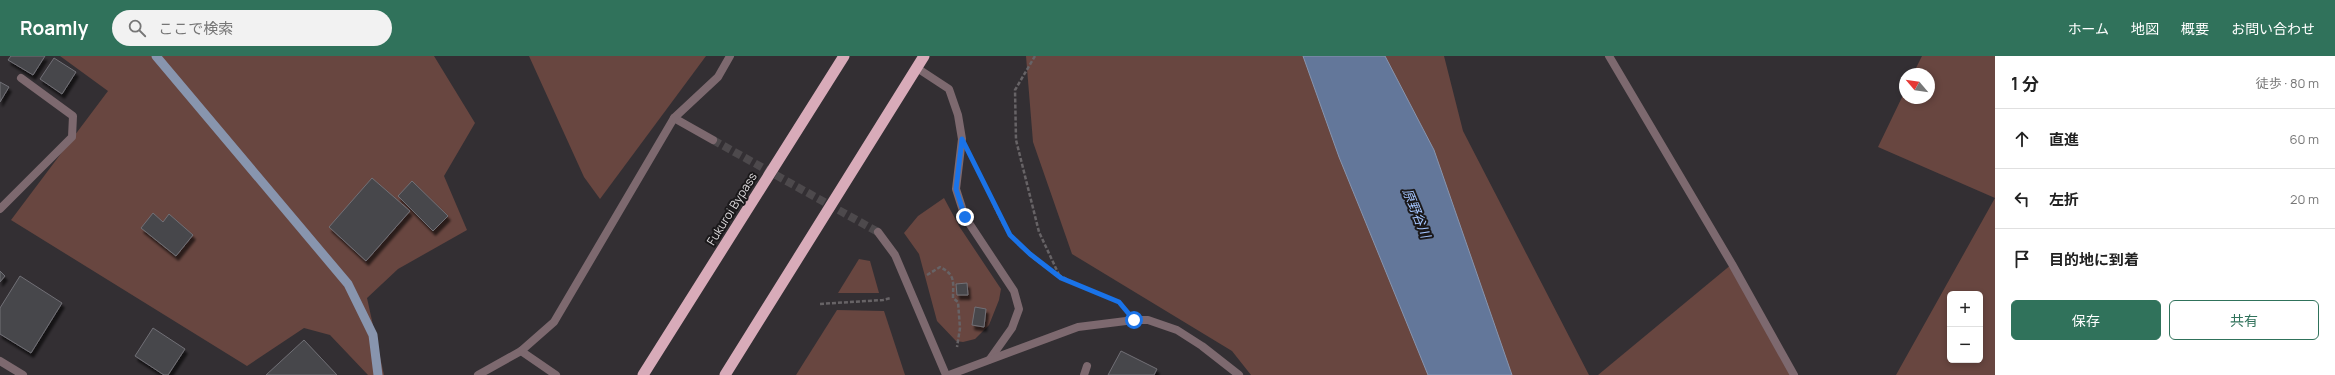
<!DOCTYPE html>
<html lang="ja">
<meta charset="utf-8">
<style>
body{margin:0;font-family:Manrope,"Noto Sans JP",sans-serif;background:#f2f2f2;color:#222}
.controls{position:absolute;right:12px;bottom:12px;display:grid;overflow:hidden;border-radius:6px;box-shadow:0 2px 6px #0003}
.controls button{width:36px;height:36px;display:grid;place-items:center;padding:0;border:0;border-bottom:1px solid #e0e0e0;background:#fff;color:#222;font:20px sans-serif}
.compass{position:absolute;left:1899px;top:12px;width:36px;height:36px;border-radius:50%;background:#fff;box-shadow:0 2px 6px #0003;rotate:299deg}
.stop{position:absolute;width:12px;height:12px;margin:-9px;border:3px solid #1a73e8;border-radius:50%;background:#fff}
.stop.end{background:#1a73e8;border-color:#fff;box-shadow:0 1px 4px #0008}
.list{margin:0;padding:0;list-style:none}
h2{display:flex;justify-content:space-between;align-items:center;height:52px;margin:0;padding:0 16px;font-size:17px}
h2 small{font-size:13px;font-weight:400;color:#767676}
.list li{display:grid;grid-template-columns:26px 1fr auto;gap:12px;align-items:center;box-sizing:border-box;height:60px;padding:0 16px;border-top:1px solid #e0e0e0}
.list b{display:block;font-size:15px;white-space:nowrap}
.list em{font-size:13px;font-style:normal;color:#767676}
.actions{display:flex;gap:8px;padding:12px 16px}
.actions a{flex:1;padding:9px 0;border:1px solid #30725b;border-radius:6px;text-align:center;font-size:14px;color:#30725b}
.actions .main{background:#30725b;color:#fff}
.icon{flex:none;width:22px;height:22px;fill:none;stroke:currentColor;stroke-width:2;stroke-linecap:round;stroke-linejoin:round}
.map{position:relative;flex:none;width:1995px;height:319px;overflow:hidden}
header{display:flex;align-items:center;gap:24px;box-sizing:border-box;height:56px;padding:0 20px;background:#30725b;color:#fff}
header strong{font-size:19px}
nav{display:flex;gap:22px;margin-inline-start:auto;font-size:14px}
.search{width:280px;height:36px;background:#f2f2f2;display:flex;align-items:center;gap:10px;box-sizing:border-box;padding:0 14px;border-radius:22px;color:#767676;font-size:15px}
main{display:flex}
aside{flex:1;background:#fff}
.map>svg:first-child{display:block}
</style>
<header>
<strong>Roamly</strong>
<div class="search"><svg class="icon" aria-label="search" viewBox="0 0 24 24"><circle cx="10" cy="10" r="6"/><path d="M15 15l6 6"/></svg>ここで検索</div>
<nav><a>ホーム</a><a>地図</a><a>概要</a><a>お問い合わせ</a></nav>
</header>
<main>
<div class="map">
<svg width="1995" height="319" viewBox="0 0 1995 319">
<defs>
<filter id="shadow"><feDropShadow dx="2.5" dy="4.5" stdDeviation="1" flood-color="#0009"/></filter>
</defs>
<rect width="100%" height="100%" fill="#332f33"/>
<g fill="#684640" fill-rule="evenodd">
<polygon points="60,0 434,0 475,67 444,120 467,174 398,213 367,242 384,319 368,319 330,279 304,272 247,310 11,164 108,35"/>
<polygon points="529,0 706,0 600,143 584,121"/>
<polygon points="1026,0 1444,0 1463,75 1589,319 1251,319 1232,295 1072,198 1033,86"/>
<polygon points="1922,0 1995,0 1995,142 1878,91 1905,35 1905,42 1929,42 1929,18 1913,18"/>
<polygon points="944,142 959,170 1001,233 999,244 989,269 975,283 963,286 956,285 937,265 919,198 904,177 918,160"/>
<path d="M1995 142V319H1896ZM1950 238H1980V304H1950Z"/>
<polygon points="859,203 870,205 879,237 838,237"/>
<polygon points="1732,208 1794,319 1598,319"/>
<polygon points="837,254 884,255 905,319 796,319"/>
</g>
<polygon fill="#63779a" stroke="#8895ae" points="1303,0 1385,0 1434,94 1512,319 1428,319 1339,101"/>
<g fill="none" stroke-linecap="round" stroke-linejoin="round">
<polyline stroke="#8895ae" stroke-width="9" points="156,0 348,228 373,279 378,319"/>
</g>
<g fill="#47464b" stroke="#717076" filter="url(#shadow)">
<polygon points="11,0 45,0 33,19 8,4"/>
<polygon points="54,2 76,16 62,38 40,23"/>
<polygon points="0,26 9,31 0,46"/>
<polygon points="372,122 410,155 366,205 329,171"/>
<polygon points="412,125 448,160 433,175 398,140"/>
<polygon points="153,157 163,166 169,158 193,179 176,200 141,172"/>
<polygon points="0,215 5,220 0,226"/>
<polygon points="20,220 62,247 31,297 0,278 0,252"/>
<polygon points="967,227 968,239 957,239 956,228"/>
<polygon points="975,251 986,253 984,271 972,269"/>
<polygon points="153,272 185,293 168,319 164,319 135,300"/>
<polygon points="304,284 337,319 266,319"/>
<polygon points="1121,295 1157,313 1154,319 1108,319"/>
</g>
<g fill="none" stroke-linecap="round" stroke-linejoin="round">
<polyline stroke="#4d494c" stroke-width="8" stroke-dasharray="8 4" stroke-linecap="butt" points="713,84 878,176"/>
<g stroke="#676366" stroke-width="2.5" stroke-dasharray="4 2" stroke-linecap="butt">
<polyline points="1035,0 1015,34 1016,84 1039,176 1060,221"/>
<path d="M979 117C988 134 1000 166 1011 180 1041 215 1075 228 1116 245"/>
<path d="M927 219 940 211C956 219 953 226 953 242L958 246 960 272 957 291"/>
<polyline points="820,248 883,244 891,242"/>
</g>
<g stroke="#7d696f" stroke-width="8">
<polyline points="1609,0 1732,208 1794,319"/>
<polyline points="917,12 949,33 958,59 962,83 956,133 965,161 1014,235 1019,253 1012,272 990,303"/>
<polyline points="674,62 713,84"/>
<polyline points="0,153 72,81 73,60 21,22"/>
<polyline points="878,176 895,199 946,319"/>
<polyline points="521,295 556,319"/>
<polyline points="0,305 23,319"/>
<polyline points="478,319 521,295 554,266 674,62 718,21 730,0"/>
<polyline points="949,319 1078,271 1134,264 1148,264 1177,274 1202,290 1239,319"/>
<polyline points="1084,319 1087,310"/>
</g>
<g stroke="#d8abb9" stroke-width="11">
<polyline points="643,319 844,0"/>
<polyline points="725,319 924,0"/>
</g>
</g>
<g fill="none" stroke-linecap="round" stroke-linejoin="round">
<polyline stroke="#1a73e8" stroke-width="5" points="965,161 956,133 962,83 1010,179 1030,198 1061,222 1119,246 1134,264"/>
</g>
<g text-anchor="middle" stroke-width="4" stroke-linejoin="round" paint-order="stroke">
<g font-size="12" fill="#dedbdd" stroke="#1a181a">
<text transform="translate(732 153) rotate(-58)" y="4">Fukuroi Bypass</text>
</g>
<g font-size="13" font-style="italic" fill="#a4c5ff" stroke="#1a181a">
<text transform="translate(1417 157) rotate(68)" y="5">原野谷川</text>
</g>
</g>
</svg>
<div class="controls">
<button>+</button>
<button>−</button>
</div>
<svg class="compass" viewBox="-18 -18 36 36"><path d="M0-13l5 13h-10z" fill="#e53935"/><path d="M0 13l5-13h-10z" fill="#767676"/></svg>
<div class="stop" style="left:1134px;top:264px"></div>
<div class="stop end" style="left:965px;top:161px"></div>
</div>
<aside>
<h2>1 分<small>徒歩 · 80 m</small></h2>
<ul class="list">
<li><svg class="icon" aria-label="ahead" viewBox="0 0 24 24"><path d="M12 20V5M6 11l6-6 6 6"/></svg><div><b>直進</b></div><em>60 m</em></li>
<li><svg class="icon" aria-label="left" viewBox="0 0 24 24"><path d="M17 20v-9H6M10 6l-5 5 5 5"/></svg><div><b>左折</b></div><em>20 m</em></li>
<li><svg class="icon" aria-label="arrive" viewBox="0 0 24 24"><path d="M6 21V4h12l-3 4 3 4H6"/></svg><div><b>目的地に到着</b></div></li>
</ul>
<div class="actions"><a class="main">保存</a><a>共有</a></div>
</aside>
</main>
